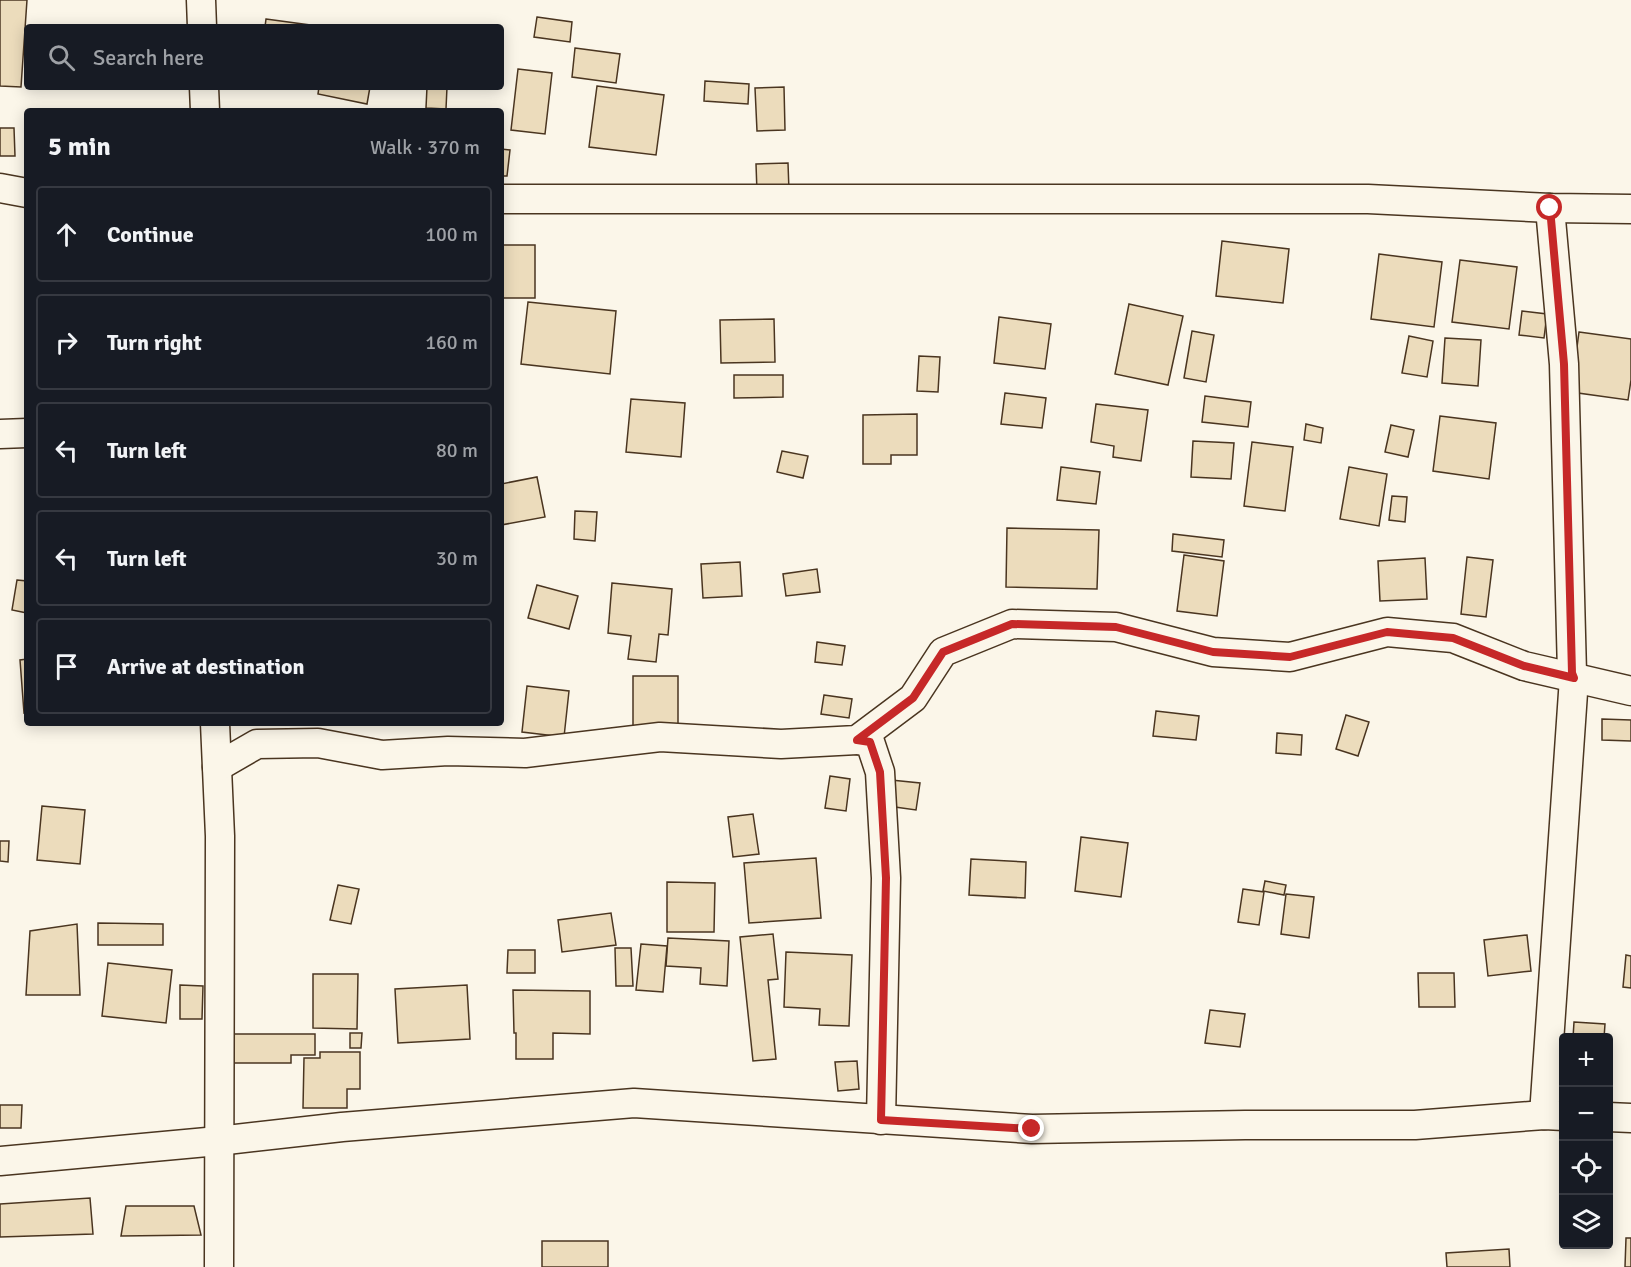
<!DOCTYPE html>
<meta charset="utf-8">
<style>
body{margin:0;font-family:Signika,sans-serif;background:#20242c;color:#f1f3f6}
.controls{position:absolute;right:18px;bottom:18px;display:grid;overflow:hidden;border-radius:6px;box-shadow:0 3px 15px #0003}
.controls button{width:54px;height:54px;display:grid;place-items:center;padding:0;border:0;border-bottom:2px solid #363941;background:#171b24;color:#f1f3f6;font:30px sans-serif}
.stop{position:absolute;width:18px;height:18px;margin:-14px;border:4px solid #c62828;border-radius:50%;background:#fff}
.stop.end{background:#c62828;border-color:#fff;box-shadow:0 2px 6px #0008}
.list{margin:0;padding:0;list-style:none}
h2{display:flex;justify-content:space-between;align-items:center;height:78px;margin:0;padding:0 24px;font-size:26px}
h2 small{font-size:20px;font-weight:400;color:#9ea1a6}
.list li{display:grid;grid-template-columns:39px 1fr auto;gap:18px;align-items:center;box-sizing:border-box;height:96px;margin:0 12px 12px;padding:0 12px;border:2px solid #363941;border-radius:6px}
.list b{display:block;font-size:22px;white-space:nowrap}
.list em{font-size:20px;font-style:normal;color:#9ea1a6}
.icon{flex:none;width:33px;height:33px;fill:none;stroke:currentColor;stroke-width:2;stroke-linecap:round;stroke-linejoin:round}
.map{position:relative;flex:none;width:1631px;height:1267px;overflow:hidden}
.search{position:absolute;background:#171b24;box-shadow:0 3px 15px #0003;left:24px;top:24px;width:480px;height:66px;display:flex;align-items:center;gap:15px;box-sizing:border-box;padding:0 21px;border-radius:6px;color:#9ea1a6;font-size:22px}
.panel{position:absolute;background:#171b24;box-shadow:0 3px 15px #0003;left:24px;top:108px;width:480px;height:618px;border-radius:6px}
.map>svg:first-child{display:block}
</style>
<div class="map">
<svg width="1631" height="1267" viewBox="0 0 1631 1267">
<rect width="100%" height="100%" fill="#fbf6e9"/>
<g fill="#ecdcbc" stroke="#4a3520" stroke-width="1.5">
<polygon points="0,0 27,0 21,87 0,86"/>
<polygon points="537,17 572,22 570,42 534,37"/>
<polygon points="266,19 310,25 310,27 265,27"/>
<polygon points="575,48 620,54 616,83 572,77"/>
<polygon points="518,69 552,73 545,134 511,130"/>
<polygon points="705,81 749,84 748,104 704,101"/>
<polygon points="597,86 664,95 656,155 589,147"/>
<polygon points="319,87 370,87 367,104 318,94"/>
<polygon points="427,87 447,87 446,109 426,108"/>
<polygon points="784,87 785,130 757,131 755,88"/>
<polygon points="0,128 14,128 15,156 0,156"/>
<polygon points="501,149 510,150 507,176 501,176"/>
<polygon points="788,163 789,191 757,192 756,164"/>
<polygon points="1222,241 1289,249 1283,303 1216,296"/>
<rect x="501" y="245" width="34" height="53"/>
<polygon points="1379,254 1442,262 1434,327 1371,319"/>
<polygon points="1460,260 1517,267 1509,329 1452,322"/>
<polygon points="528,302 616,311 610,374 521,364"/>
<polygon points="1129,304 1183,316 1168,385 1115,374"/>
<polygon points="1522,311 1547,314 1544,338 1519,335"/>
<polygon points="999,317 1051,324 1045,369 994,363"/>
<polygon points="774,319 775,362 721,363 720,320"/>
<polygon points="1192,331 1214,335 1206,382 1184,378"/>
<polygon points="1579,332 1631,339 1631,380 1628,400 1571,392"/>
<polygon points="1409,336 1433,341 1427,377 1402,373"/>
<polygon points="1445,338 1481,340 1478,386 1442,383"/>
<polygon points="919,356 940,357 938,392 917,391"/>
<polygon points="734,375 783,375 783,397 734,398"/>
<polygon points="1005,393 1046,398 1042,428 1001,424"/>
<polygon points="1205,396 1251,402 1248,427 1202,422"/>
<polygon points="631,399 685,403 681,457 626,452"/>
<polygon points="1096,404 1148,410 1141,461 1113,457 1114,446 1091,442"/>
<polygon points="917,414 917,455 891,455 891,464 863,464 863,415"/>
<polygon points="1440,416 1496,423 1489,479 1433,471"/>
<polygon points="1306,424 1323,428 1321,443 1304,440"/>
<polygon points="1391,425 1414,430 1408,457 1385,452"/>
<polygon points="1193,441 1234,443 1231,479 1191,477"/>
<polygon points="1252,442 1293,447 1285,511 1244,506"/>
<polygon points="782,451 808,456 803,478 777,472"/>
<polygon points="1061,467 1100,472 1096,504 1057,500"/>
<polygon points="1349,467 1387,474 1379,526 1340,519"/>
<polygon points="537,477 545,517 501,525 501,484"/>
<polygon points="1392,496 1407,497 1405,522 1389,520"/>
<polygon points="575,511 597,512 595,541 574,539"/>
<polygon points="1007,528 1099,530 1097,589 1006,587"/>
<polygon points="1173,534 1224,540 1222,557 1172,551"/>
<polygon points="1184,555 1224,561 1217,616 1177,611"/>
<polygon points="1467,557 1493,560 1486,617 1461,614"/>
<polygon points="1425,558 1427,599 1380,601 1378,561"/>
<polygon points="740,562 742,596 703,598 701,564"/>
<polygon points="817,569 820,592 786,596 783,574"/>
<polygon points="17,580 27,581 27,613 12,610"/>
<polygon points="612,583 672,589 668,635 659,634 656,662 628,659 631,636 608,633"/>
<polygon points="537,585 578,596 569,629 528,618"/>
<polygon points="817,642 845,646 842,665 815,662"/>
<polygon points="27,659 27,712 24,713 20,660"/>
<rect x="633" y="676" width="45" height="50"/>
<polygon points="527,686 569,691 564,737 522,732"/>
<polygon points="824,695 852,699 849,718 821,714"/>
<polygon points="1156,711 1199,716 1196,740 1153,736"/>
<polygon points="1346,715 1369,722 1358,756 1336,749"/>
<polygon points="1602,719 1631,720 1631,741 1602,740"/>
<polygon points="1277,733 1302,735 1301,755 1276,753"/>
<polygon points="830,776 850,779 846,811 825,808"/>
<polygon points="891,780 920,783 916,810 888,806"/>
<polygon points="42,806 85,810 80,864 37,860"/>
<polygon points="753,814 759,854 733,857 728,817"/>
<polygon points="1081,837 1128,843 1121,897 1075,891"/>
<polygon points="0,841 9,841 8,862 0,861"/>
<polygon points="816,858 821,918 749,923 744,863"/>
<polygon points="971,859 1026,862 1025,898 969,895"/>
<polygon points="1265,881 1286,885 1284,895 1263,891"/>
<polygon points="667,882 715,883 714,932 667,932"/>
<polygon points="338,885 359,889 351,924 330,920"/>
<polygon points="1243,889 1264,892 1259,925 1238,922"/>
<polygon points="1286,894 1314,897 1309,938 1281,934"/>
<polygon points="611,913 616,945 562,952 558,920"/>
<polygon points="98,923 163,924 163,945 98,945"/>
<polygon points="77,924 80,995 26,995 30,931"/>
<polygon points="773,934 778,979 768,980 776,1059 753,1061 740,937"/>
<polygon points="1527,935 1531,971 1488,976 1484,940"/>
<polygon points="668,938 729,941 727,986 700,984 701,968 666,966"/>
<polygon points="641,944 667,946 663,992 636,990"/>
<polygon points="615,948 631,948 633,986 616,986"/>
<polygon points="508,950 535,950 535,973 507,973"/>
<polygon points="786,952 852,955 849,1026 819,1025 820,1009 784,1007"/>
<polygon points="1626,955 1631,956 1631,988 1623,987"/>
<polygon points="108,963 172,970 166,1023 102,1016"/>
<polygon points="1418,973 1454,973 1455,1007 1419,1007"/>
<polygon points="313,974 358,974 357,1029 313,1028"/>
<polygon points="180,985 203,986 202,1019 180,1019"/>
<polygon points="467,985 470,1039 398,1043 395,989"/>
<polygon points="513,990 590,991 590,1034 553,1033 553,1059 516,1059 516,1033 514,1033"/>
<polygon points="1210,1010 1245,1014 1240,1047 1205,1043"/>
<polygon points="1574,1022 1605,1024 1604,1038 1573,1038"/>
<polygon points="350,1033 362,1033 361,1048 350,1048"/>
<polygon points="231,1034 315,1034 315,1055 291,1055 291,1063 229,1063"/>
<polygon points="320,1052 360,1052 360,1089 347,1089 347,1108 303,1108 304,1058 320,1058"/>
<polygon points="857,1061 859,1089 838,1091 835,1062"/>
<polygon points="0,1105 22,1105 21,1128 0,1128"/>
<polygon points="90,1198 93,1234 0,1237 0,1204"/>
<polygon points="126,1206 194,1206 201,1235 121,1236"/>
<polygon points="1626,1238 1631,1238 1631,1267 1625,1267"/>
<rect x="542" y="1241" width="66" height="26"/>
<polygon points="1509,1249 1510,1267 1447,1267 1446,1253"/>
</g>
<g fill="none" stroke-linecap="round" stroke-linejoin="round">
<defs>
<g id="street">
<polyline points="201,0 202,27"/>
<polyline points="204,87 205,111"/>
<polyline points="0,188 27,193"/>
<polyline points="501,199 1368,199 1550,208 1631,209"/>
<polyline points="0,434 27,433"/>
<polyline points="215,723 220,836 219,1267"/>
<polyline points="857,740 870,742 880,772 886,878 881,1120"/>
<polyline points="217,767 257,744 318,743 382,755 448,751 525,753 660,737 781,744 857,740 913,698 943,652 1012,624 1116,627 1213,652 1290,657 1387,632 1453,638 1524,666 1631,691"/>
<polyline points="1544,1115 1574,678 1572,673 1564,364 1550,208"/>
<polyline points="1608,1117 1631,1118"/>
<polyline points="0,1161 218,1141 342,1127 634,1103 1032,1129 1245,1125 1415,1125 1544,1115 1564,1116"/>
</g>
</defs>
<use href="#street" stroke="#4a3520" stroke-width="31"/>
<use href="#street" stroke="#fbf6e9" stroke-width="28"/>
</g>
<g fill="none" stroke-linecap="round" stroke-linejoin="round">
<polyline stroke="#c62828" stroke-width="8" points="1032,1129 881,1120 886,878 880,772 870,742 857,740 913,698 943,652 1012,624 1116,627 1213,652 1290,657 1387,632 1453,638 1524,666 1574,678 1572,673 1564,364 1550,208"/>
</g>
</svg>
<div class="controls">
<button>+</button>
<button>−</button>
<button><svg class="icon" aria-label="locate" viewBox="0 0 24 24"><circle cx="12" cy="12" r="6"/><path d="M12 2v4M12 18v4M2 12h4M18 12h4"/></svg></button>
<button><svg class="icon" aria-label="layers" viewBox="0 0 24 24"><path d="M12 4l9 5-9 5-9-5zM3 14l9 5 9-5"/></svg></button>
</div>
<div class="stop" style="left:1550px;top:208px"></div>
<div class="stop end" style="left:1032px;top:1129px"></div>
<div class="search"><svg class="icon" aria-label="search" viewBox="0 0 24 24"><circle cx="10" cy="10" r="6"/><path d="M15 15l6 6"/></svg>Search here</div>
<section class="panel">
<h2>5 min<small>Walk · 370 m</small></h2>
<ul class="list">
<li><svg class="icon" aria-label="ahead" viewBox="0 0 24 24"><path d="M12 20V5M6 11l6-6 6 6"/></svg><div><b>Continue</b></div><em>100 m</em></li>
<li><svg class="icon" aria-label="right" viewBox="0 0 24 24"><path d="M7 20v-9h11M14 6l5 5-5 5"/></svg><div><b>Turn right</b></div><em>160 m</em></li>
<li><svg class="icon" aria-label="left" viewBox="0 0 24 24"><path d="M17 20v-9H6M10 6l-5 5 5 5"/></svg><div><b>Turn left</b></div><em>80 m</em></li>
<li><svg class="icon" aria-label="left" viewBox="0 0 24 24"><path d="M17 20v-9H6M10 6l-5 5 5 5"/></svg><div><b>Turn left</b></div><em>30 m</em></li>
<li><svg class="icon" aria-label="arrive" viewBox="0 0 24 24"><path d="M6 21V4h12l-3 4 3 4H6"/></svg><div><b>Arrive at destination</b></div></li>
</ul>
</section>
</div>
